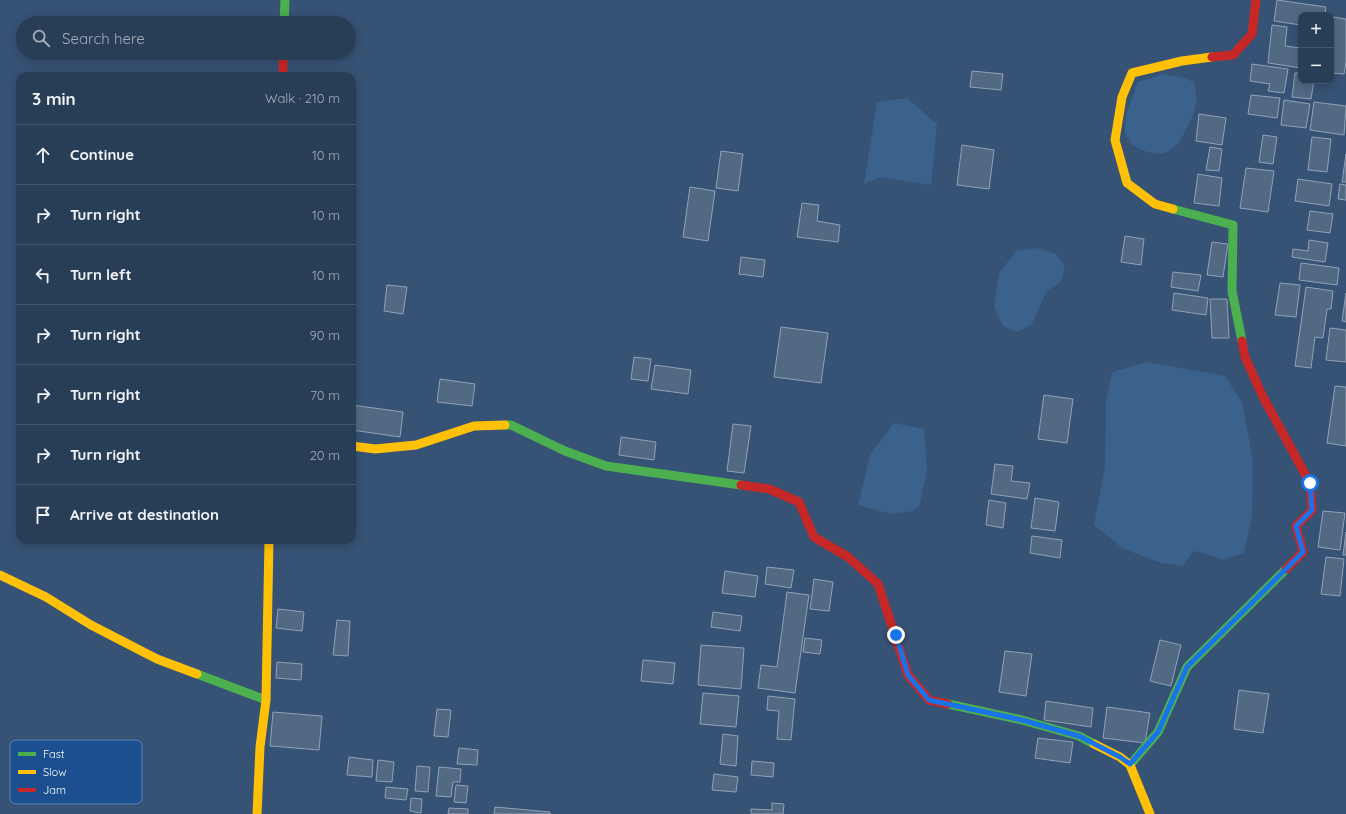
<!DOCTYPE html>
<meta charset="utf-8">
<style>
body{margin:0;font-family:Quicksand,sans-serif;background:#344961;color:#f1f3f6}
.controls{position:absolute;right:12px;top:12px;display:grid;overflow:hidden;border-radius:8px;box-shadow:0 2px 10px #0003}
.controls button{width:36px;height:36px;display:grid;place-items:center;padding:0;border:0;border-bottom:1px solid #44576d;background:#283e57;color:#f1f3f6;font:20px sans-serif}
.stop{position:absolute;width:12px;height:12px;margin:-9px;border:3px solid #1a73e8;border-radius:50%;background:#fff}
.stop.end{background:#1a73e8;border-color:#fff;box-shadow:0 1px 4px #0008}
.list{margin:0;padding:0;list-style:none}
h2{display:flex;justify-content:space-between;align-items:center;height:52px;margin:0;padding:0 16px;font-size:17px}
h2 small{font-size:13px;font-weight:400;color:#a5aeba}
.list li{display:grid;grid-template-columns:26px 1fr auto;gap:12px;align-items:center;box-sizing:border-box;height:60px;padding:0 16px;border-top:1px solid #44576d}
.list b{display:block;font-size:15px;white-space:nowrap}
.list em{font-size:13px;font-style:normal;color:#a5aeba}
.icon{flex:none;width:22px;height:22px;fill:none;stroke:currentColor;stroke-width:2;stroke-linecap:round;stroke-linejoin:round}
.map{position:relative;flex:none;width:1346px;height:814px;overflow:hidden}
.search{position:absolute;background:#283e57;box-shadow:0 2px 10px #0003;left:16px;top:16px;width:340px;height:44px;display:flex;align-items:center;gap:10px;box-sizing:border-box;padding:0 14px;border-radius:22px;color:#a5aeba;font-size:15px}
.panel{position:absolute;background:#283e57;box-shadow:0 2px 10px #0003;left:16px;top:72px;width:340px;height:472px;border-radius:12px}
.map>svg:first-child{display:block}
</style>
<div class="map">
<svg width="1346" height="814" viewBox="0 0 1346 814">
<rect width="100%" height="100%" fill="#365274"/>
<g fill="#3b618d">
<polygon points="1163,74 1181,77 1194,82 1197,101 1192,118 1179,143 1169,151 1161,154 1147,152 1133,146 1125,134 1126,115 1138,82"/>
<polygon points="907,98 937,124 931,185 880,177 864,184 877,102"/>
<polygon points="1037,248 1056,254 1065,266 1061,282 1047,291 1041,303 1032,324 1018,332 1003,326 994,307 999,273 1016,251"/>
<polygon points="1147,362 1225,376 1242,402 1253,461 1252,516 1244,553 1222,560 1207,554 1193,551 1183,566 1161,563 1122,548 1094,525 1105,467 1106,401 1112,372"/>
<polygon points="894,423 924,429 927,469 920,505 913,511 891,514 858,505 870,455"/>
</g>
<g fill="#526984" stroke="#92a2b6">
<polygon points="1277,0 1326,7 1325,15 1301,15 1301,25 1274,21"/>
<polygon points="1333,17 1346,19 1346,62 1344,74 1331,73 1331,29"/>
<polygon points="1272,25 1287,27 1285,46 1301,48 1301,68 1268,63"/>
<polygon points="1252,64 1288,69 1284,93 1268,91 1270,84 1250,81"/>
<polygon points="972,71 1003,74 1001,90 970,87"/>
<polygon points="1295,73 1301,73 1301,81 1314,81 1311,99 1292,97"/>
<polygon points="1251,95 1280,98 1277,118 1248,114"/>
<polygon points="1284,100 1310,104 1306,128 1281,125"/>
<polygon points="1314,102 1346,106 1344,135 1310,130"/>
<polygon points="1199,114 1226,118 1222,145 1196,141"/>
<polygon points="1263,135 1277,137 1273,164 1259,162"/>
<polygon points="1312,137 1331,139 1327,172 1308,170"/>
<polygon points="962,145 994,150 989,189 957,185"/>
<polygon points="1210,147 1222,149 1219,171 1206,170"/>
<polygon points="721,151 743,154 738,191 716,188"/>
<polygon points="1346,154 1346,182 1342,182"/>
<polygon points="1246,168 1274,171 1268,212 1240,208"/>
<polygon points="1198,174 1222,178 1219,206 1194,203"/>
<polygon points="1298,179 1332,184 1329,206 1295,201"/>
<polygon points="1340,184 1346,185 1346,200 1338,199"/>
<polygon points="690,187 715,191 708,241 683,237"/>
<polygon points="802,203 819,205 817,221 840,225 838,242 797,237"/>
<polygon points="1310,211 1333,214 1330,233 1307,230"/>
<polygon points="1125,236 1144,239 1141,265 1121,262"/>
<polygon points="1309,240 1328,243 1325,262 1292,257 1293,249 1308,251"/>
<polygon points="1212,242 1228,244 1223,277 1207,275"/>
<polygon points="741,257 765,260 763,277 739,274"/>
<polygon points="1301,263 1339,268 1337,285 1299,280"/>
<polygon points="1173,272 1201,275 1198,291 1171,287"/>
<polygon points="1280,283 1300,285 1296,317 1275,315"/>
<polygon points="387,285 407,287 403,314 384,311"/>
<polygon points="1306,287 1333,291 1331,309 1327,309 1323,338 1315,337 1311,368 1295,366"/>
<polygon points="1174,293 1208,298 1206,315 1172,310"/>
<polygon points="1346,293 1346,322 1342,321"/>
<polygon points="1210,299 1227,299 1229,338 1212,338"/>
<polygon points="781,327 828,333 821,383 774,377"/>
<polygon points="1330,328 1346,330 1346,362 1326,360"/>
<polygon points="634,357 651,359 648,381 631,379"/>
<polygon points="655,365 691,370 688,394 651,389"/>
<polygon points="440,379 475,384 472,406 437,402"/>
<polygon points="1335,386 1346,387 1346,446 1327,443"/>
<polygon points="1044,395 1073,399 1067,443 1038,439"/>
<polygon points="352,405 403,412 400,437 352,430"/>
<polygon points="733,424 751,426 744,473 727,471"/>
<polygon points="621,437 656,442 654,460 619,455"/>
<polygon points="995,464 1013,466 1011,481 1030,483 1027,499 991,494"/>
<polygon points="1035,498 1059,502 1055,531 1031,528"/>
<polygon points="989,500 1006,503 1003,528 986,525"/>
<polygon points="1323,511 1345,513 1340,550 1318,547"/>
<polygon points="1346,532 1346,555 1343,555"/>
<polygon points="1032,536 1062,540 1060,558 1030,553"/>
<polygon points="1326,557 1344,559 1340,596 1321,594"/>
<polygon points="767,567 794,570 791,588 765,584"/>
<polygon points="725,571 758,576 755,597 722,593"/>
<polygon points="814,579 833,582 829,611 810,609"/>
<polygon points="787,592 809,595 795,693 758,688 761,665 777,667"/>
<polygon points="278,609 304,612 302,631 276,628"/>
<polygon points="713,612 742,616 740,631 711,627"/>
<polygon points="337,620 350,621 348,656 333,655"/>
<polygon points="805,638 822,640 820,654 803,652"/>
<polygon points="1160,640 1181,645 1171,686 1150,681"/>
<polygon points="701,645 744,648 741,689 698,685"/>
<polygon points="1005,651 1032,654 1026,696 999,692"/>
<polygon points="643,660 675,663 673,684 641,681"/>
<polygon points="277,662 302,664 301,680 276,678"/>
<polygon points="1239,690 1269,694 1263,733 1234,729"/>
<polygon points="703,693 739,696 736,727 700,724"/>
<polygon points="768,696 795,699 791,740 777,739 779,711 767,710"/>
<polygon points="1046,701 1093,708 1091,727 1044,720"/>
<polygon points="1107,707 1150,713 1145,743 1103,738"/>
<polygon points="437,709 451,710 448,737 434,736"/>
<polygon points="273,712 322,716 319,750 270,746"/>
<polygon points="723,734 738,736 736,766 720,764"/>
<polygon points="1038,738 1073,742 1070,763 1035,758"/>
<polygon points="459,748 478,750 477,765 457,764"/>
<polygon points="349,757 373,760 372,777 347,775"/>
<polygon points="378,760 394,762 392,782 376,781"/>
<polygon points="752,761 774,763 773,777 751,775"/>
<polygon points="417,766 430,767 428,792 415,791"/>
<polygon points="439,767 461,769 460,782 453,782 451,797 436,796"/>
<polygon points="714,774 738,777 736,792 712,790"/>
<polygon points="456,785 468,786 466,803 454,802"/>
<polygon points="386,787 408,789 406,800 385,798"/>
<polygon points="411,798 422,799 421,813 410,811"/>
<polygon points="772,803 784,804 783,814 751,814 751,809 772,810"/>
<polygon points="495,807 550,812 550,814 494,814"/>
<polygon points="449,808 468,809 468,814 448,814"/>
</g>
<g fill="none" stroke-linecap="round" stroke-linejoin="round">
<g stroke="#4caf50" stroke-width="9">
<polyline points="284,23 285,0"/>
<polyline points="1173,209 1233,225 1232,291 1242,341"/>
<polyline points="505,425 511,425 565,451 606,466 741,485"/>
<polyline points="197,674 266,700"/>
<polyline points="948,704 1022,720 1079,736 1094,744"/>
<polyline points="1130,765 1158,732 1187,667 1286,569"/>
</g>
<g stroke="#ffc107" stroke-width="9">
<polyline points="1173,209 1155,204 1127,183 1115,140 1122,97 1132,73 1182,61 1212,57"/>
<polyline points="352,446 375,449 416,445 474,426 505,425"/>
<polyline points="0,575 46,597 91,625 157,659 197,674"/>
<polyline points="1094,744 1120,757 1130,765 1150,814"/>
<polyline points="257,814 260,747 266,700 269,540"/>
</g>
<g stroke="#c62828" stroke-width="9">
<polyline points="283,53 283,76"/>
<polyline points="1212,57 1233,55 1252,34 1256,0"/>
<polyline points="1242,341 1245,357 1263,397 1310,483 1312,510 1296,526 1303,552 1286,569"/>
<polyline points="741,485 769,489 799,502 814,537 848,557 878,584 908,675 929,700 948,704"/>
</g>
</g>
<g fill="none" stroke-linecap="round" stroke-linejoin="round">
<polyline stroke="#1a73e8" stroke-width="5" points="896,635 908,675 929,700 1022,720 1079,736 1120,757 1130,764 1158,732 1187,667 1303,552 1296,526 1312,510 1310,483"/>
</g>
<rect x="10" y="740" width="132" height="64" rx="6" fill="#1b4f8f" stroke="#5f84b1" stroke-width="1"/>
<rect x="18" y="752" width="18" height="4" fill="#4caf50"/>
<rect x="18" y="770" width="18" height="4" fill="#ffc107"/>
<rect x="18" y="788" width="18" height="4" fill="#c62828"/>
<g font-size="11" fill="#fff">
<text x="43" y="758">Fast</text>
<text x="43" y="776">Slow</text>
<text x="43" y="794">Jam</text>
</g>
</svg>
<div class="controls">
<button>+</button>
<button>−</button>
</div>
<div class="stop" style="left:1310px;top:483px"></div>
<div class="stop end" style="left:896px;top:635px"></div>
<div class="search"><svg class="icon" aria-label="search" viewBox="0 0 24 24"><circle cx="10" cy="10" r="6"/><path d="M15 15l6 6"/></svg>Search here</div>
<section class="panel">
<h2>3 min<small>Walk · 210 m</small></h2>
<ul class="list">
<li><svg class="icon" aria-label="ahead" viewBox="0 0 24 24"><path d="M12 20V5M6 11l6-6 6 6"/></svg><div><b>Continue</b></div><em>10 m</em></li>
<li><svg class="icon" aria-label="right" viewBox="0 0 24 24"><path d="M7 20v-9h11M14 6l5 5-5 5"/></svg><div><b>Turn right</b></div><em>10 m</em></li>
<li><svg class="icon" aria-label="left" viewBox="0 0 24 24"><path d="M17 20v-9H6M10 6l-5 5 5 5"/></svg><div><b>Turn left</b></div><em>10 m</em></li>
<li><svg class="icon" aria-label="right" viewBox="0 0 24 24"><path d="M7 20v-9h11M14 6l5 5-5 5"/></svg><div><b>Turn right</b></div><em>90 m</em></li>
<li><svg class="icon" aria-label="right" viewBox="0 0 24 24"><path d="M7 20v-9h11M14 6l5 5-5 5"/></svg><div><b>Turn right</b></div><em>70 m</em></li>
<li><svg class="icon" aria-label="right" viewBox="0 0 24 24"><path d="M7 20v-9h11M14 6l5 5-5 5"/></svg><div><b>Turn right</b></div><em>20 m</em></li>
<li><svg class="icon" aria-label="arrive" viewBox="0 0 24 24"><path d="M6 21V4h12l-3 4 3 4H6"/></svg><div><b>Arrive at destination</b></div></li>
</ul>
</section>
</div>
